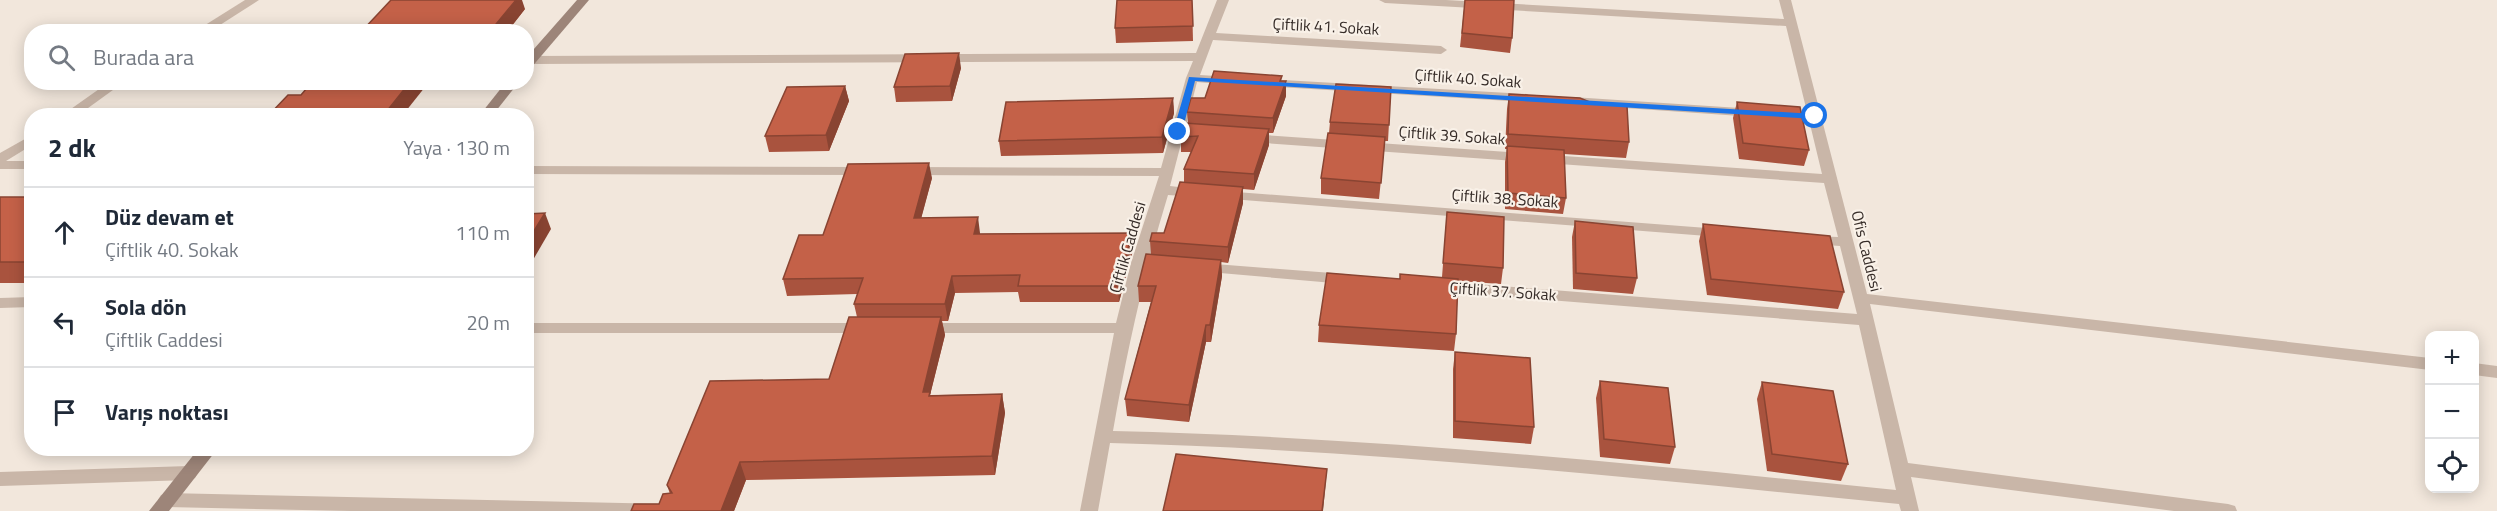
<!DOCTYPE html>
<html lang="tr">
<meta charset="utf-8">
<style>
body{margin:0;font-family:"Titillium Web",sans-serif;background:#f2f2f3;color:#1f2937}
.controls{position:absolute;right:18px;bottom:18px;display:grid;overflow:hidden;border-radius:12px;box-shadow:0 3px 15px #0003}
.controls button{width:54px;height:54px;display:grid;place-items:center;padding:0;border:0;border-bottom:2px solid #e0e1e3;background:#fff;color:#1f2937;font:30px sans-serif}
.stop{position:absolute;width:18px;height:18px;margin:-14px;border:4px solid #1a73e8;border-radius:50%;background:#fff}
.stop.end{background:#1a73e8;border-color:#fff;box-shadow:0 2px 6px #0008}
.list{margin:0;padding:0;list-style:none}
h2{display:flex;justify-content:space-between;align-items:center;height:78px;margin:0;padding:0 24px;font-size:26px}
h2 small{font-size:20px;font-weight:400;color:#747a83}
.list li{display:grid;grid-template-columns:39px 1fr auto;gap:18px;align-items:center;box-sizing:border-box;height:90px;padding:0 24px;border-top:2px solid #e0e1e3}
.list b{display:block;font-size:22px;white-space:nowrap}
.list p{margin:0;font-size:20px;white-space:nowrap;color:#747a83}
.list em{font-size:20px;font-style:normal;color:#747a83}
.icon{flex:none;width:33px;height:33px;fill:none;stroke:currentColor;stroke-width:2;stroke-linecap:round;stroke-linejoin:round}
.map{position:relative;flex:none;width:2497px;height:511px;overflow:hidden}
.search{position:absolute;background:#fff;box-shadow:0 3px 15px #0003;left:24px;top:24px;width:510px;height:66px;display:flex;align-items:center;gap:15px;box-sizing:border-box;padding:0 21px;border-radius:24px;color:#747a83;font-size:22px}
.panel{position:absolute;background:#fff;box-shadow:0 3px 15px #0003;left:24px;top:108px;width:510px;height:348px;border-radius:24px}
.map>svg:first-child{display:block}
</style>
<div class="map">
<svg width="2497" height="511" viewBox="0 0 2497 511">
<rect width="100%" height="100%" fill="#f2e7dc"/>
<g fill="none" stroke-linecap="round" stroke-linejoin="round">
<g fill="#c9b6a8" fill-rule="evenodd">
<polygon points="245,0 259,0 209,32 194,32"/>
<path d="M1217 0H1229L1216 33 1441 46 1447 50 1441 54 1213 40 1200 75 1231 77 1237 81 1231 85 1197 82 1185 129 1202 130 1209 134 1202 138 1183 136 1170 186 1196 189 1203 193 1196 197 1168 195C1144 273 1127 351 1113 431 1375 437 1635 464 1896 490L1859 325 1438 291 1430 286 1438 281 1857 314 1840 246 1812 244 1805 240 1812 236 1838 237 1824 183 1250 142 1243 138 1250 134 1822 174 1809 120 1782 118 1775 114 1782 110 1807 112 1786 26 1385 3 1379 0H1446L1784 19 1779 0H1791L1867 294 2430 358V370L1870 304 1908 463 2228 504 2235 506 2237 511H2174L1911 477 1919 511H1901L1899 504C1637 478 1374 450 1110 443L1098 511H1080L1114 333H925L919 332 917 328 919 324 925 323H1116L1131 263 1159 176 911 175 904 171 911 167 1161 168 1186 78 1193 61 532 64 526 61 528 57 532 56 1196 53Z"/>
<polygon points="1267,79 1527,94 1533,98 1527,102 1263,86 1261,83 1263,80"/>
<polygon points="109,82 124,82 77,116 61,116"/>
<polygon points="1572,97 1755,109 1762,113 1755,117 1567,104 1566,101 1567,98"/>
<polygon points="32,135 32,145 6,161 32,161 32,169 0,169 0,153"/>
<polygon points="526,166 863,167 870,171 863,175 526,174"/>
<polygon points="1223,191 1720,229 1727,233 1720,237 1218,198 1216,195 1218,192"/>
<polygon points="1202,263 1345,274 1353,279 1345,284 1197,271 1194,268"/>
<polygon points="32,297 32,307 0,308 0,298"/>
<polygon points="526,323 865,323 871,324 873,328 871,332 865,333 526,333"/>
<polygon points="2474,363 2497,366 2497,378 2474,375"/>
<polygon points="189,466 195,468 198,473 195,478 189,480 0,486 0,472"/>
<polygon points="167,493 668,504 675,506 677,511 351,511 167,507 161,505 158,500 161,495"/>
</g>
<g fill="#9d8579" fill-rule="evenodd">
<polygon points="577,0 589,0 530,69 526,70 526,58"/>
<polygon points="506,82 519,82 492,116 479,116"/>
<polygon points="199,448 218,448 169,511 149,511"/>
</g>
</g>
<g fill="#a9533e">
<polygon points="1192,0 1193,41 1116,43 1115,28"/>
<polygon points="1465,0 1512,38 1510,53 1460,47"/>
<polygon points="525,9 507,32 361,32"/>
<polygon points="961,68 952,101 896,102 894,87"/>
<polygon points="1282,76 1281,81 1286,81 1286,96 1273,133 1269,133 1269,145 1254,190 1243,189 1243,203 1228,263 1221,262 1222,276 1211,342 1206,342 1189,422 1127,416 1125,399 1151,302 1139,302 1138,286 1151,254 1150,241 1164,233 1184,183 1184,169 1191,152 1181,152 1181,137 1188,123 1187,112 1205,98"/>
<polygon points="845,86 849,101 829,151 769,152 765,136"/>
<polygon points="1391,87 1388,141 1385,141 1379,199 1321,194 1321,178 1329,133 1330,122"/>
<polygon points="1509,94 1629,142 1626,158 1564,154 1566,198 1563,214 1505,209 1505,162 1507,149 1505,149 1507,109"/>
<polygon points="1173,98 1174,113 1163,153 1001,156 999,141"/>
<polygon points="1737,102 1809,150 1804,166 1739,159 1733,118"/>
<polygon points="932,178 921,218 980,233 980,234 1132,233 1133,250 1119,302 1020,302 1018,292 955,293 948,321 942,321 945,335 930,395 1002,394 1005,413 995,475 746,480 734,511 631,511 659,504 670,494 667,485 829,379 857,317 854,304 857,294 787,296 783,279 823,235"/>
<rect x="0" y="197" width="32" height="86"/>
<polygon points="1447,212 1503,268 1501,284 1458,281 1456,334 1454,351 1318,342 1319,325 1442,277"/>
<polygon points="1575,221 1637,278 1633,294 1573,289 1572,237"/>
<polygon points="1703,224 1844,292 1838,309 1707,295 1699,241"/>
<polygon points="1455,352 1534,427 1531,444 1453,438 1453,369"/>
<polygon points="1600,381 1675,447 1670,464 1600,457 1596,398"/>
<polygon points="1762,382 1848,464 1841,481 1767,471 1757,399"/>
</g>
<g fill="#894432">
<polygon points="516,0 522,0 525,9 507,32 493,32 492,29"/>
<polygon points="959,53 961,68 952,101 950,86"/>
<polygon points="1286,81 1286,96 1273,133 1273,118"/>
<polygon points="410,82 429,82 402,116 383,116"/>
<polygon points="845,86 849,101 829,151 826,135"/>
<polygon points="1173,98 1174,113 1163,153 1162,137"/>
<polygon points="1269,129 1269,145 1254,190 1254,174"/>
<polygon points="929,163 932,178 917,234 914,218"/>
<polygon points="1243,187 1243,203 1228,263 1228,247"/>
<polygon points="545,213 551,229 526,272 526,244"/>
<polygon points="978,217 980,233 976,251 974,234"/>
<polygon points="1132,233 1133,250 1119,302 1118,286"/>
<polygon points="1221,260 1222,276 1211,342 1210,325"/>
<polygon points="952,276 955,293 948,321 945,304"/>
<polygon points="941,317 945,335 930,395 923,392"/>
<polygon points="1206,325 1206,342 1189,422 1189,405"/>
<polygon points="1002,394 1005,413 995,475 992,456"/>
<polygon points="740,462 746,480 734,511 721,511"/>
<polygon points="1327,469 1323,511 1322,511"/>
</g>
<g fill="#c46148" stroke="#894432" stroke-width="1.5">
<polygon points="391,0 516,0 492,29 454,30 453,32 361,32"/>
<polygon points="1117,0 1192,0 1193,26 1115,28"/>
<polygon points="1465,0 1514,0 1512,38 1462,33"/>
<polygon points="959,53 950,86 894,87 905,54"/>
<polygon points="1214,71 1282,76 1280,81 1286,81 1273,118 1187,112 1191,98 1205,98"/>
<polygon points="312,82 410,82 383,116 268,116 288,95 301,95"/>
<polygon points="1336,84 1391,87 1389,125 1330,122"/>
<polygon points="845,86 826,135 765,136 787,87"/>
<polygon points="1509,94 1580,98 1592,103 1627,106 1629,142 1508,134"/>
<polygon points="1173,98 1162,137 999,141 1006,102"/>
<polygon points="1737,102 1800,107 1809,150 1743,143"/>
<polygon points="1184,123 1269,129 1254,174 1184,169 1198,136 1181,137"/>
<polygon points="1328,133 1385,137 1381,183 1321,178"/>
<polygon points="1507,146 1564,150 1566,198 1508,193"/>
<polygon points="929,163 914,218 978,217 974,234 1132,233 1118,286 1018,286 1020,275 952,276 945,304 854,304 863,278 783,279 799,235 823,235 848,164"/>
<polygon points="1180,182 1243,187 1228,247 1150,241 1152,233 1164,233"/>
<rect x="0" y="197" width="32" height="65"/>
<polygon points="1447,212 1504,217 1503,268 1443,263"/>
<polygon points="545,213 526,244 526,214"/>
<polygon points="1575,221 1633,227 1637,278 1576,273"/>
<polygon points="1703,224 1830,236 1844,292 1711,279"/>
<polygon points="1146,254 1221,260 1210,325 1206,325 1189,405 1125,399 1156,286 1138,286"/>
<polygon points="1327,273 1400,279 1400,274 1458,279 1456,334 1319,325"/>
<polygon points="849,317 941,317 923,392 930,392 929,396 1002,394 992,456 740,462 721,511 631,511 634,504 659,504 663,494 672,493 667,485 710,381 829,379"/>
<polygon points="1455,352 1530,358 1534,427 1455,421"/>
<polygon points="1600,381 1668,388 1675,447 1604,439"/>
<polygon points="1762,382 1833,391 1848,464 1772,454"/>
<polygon points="1176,454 1327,469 1322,511 1163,511"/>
</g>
<polygon fill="#1a73e8" points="1189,77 1815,114 1819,116 1815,119 1195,81 1182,132 1178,135 1173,132"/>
<g text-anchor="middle" stroke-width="4.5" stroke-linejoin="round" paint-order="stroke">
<g font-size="16" fill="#362c28" stroke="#f9f1e8">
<text transform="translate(1326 26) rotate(3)" y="6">Çiftlik 41. Sokak</text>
<text transform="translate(1468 78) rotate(4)" y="6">Çiftlik 40. Sokak</text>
<text transform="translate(1452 135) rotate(4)" y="6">Çiftlik 39. Sokak</text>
<text transform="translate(1505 198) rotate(4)" y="6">Çiftlik 38. Sokak</text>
<text transform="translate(1127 247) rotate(-74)" y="6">Çiftlik Caddesi</text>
<text transform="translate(1867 251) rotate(76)" y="6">Ofis Caddesi</text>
<text transform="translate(1503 291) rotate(4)" y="6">Çiftlik 37. Sokak</text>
</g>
</g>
</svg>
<div class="controls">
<button>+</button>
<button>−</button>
<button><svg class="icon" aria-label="locate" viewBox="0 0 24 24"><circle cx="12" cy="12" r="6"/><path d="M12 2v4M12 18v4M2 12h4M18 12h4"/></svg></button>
</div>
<div class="stop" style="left:1815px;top:116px"></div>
<div class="stop end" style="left:1178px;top:132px"></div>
<div class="search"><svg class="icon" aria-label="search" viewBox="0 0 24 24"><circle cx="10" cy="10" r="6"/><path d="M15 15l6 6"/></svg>Burada ara</div>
<section class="panel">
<h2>2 dk<small>Yaya · 130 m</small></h2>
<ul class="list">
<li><svg class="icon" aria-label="ahead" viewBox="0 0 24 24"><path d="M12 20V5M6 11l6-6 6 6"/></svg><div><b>Düz devam et</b><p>Çiftlik 40. Sokak</p></div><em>110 m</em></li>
<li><svg class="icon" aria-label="left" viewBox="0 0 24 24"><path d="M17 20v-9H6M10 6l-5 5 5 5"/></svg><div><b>Sola dön</b><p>Çiftlik Caddesi</p></div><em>20 m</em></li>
<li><svg class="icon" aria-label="arrive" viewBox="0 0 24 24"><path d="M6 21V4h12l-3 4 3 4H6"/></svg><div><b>Varış noktası</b></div></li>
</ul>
</section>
</div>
